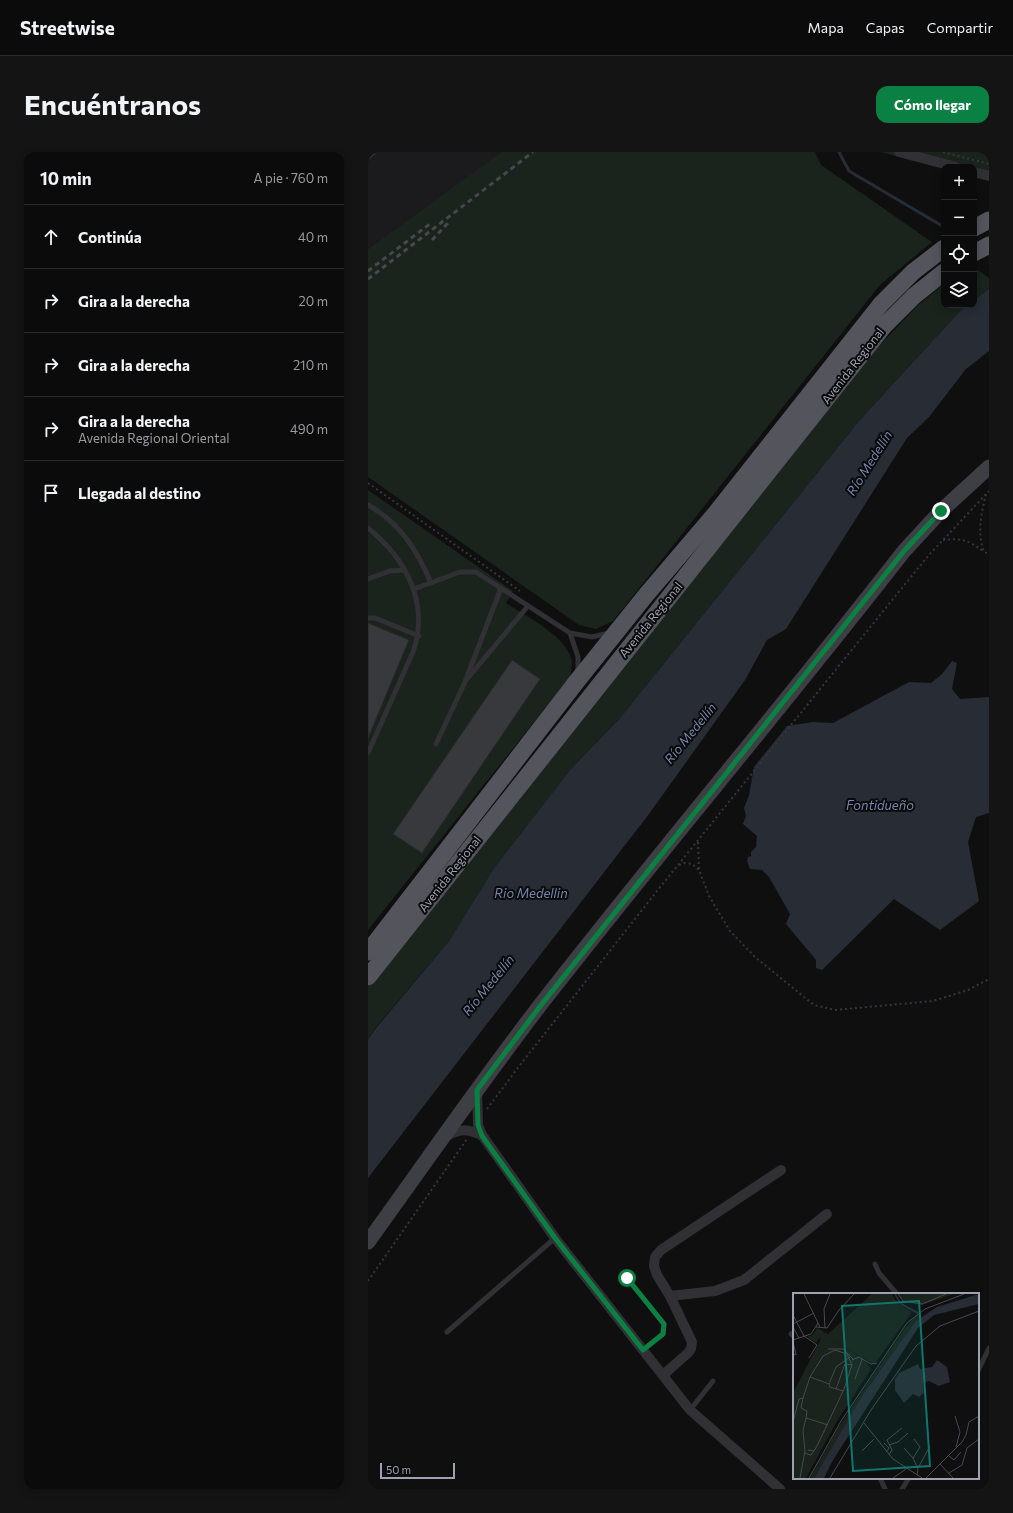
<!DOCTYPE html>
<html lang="es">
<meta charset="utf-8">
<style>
body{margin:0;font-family:Commissioner,sans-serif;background:#141415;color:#f1f3f6}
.controls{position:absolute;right:12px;top:12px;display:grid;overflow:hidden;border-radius:8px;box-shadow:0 2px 10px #0003}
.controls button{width:36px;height:36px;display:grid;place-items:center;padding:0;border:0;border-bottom:1px solid #2b2b2d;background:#0b0b0c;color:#f1f3f6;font:20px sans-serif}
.scale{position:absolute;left:12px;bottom:10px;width:75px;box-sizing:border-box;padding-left:4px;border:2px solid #9fa1b1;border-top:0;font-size:11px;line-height:14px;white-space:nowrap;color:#9fa1b1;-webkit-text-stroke:3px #0a0a0b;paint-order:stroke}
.stop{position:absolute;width:12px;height:12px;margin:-9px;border:3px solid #0b8043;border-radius:50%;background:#fff}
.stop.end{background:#0b8043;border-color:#fff;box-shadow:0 1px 4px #0008}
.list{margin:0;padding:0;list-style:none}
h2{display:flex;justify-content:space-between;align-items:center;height:52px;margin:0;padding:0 16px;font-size:17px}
h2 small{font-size:13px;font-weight:400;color:#9a9b9d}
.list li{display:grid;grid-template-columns:26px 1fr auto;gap:12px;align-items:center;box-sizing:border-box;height:64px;padding:0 16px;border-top:1px solid #2b2b2d}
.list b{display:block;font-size:15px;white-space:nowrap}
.list p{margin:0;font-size:13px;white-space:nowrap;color:#9a9b9d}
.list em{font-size:13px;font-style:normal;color:#9a9b9d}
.icon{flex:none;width:22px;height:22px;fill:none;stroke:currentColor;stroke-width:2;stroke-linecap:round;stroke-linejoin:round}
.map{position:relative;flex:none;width:621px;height:1337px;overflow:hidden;border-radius:12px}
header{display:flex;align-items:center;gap:24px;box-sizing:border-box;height:56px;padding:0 20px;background:#0b0b0c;border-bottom:1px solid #2b2b2d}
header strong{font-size:19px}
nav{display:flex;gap:22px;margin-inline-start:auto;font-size:14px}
.intro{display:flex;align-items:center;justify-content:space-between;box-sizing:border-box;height:96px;padding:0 24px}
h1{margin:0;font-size:28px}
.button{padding:10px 18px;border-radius:12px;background:#0b8043;color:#fff;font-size:14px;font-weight:700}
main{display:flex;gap:24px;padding:0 24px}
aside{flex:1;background:#0b0b0c;border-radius:12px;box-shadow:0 2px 10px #0003}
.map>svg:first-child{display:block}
</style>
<header>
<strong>Streetwise</strong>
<nav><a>Mapa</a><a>Capas</a><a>Compartir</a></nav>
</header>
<div class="intro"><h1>Encuéntranos</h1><a class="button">Cómo llegar</a></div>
<main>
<aside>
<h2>10 min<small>A pie · 760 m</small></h2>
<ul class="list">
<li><svg class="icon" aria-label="ahead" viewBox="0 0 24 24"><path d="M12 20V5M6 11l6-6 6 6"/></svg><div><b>Continúa</b></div><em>40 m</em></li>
<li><svg class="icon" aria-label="right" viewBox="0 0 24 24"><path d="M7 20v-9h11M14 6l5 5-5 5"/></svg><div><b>Gira a la derecha</b></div><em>20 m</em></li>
<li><svg class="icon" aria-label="right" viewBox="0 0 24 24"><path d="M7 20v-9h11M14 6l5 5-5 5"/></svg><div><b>Gira a la derecha</b></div><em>210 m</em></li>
<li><svg class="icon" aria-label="right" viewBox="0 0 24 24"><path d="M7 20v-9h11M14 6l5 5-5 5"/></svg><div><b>Gira a la derecha</b><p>Avenida Regional Oriental</p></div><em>490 m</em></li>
<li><svg class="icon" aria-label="arrive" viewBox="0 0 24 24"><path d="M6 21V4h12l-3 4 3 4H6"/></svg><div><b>Llegada al destino</b></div></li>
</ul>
</aside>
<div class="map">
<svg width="621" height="1337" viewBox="0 0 621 1337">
<rect width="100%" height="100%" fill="#0f0f10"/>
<polygon fill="#1b1b1d" points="0,0 136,0 0,97"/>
<g fill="#1b231d">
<polygon points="134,0 447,0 453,13 564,90 512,133 245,469 228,477 211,473 0,325 0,97"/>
<polygon points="513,0 621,0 621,28 606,24 606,15 576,15 576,17"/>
<polygon points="606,115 621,126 621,137 606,148"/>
<polygon points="576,132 576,153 600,153 592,159 491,269 252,566 202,618 126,716 81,789 8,875 0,888 0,835 496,210 549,154"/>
<path d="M0 338 145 439 138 451C157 464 201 485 204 510 204 514 203 520 202 525L0 778Z"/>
</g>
<g fill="#272c35">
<polygon points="621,137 621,199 598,217 561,265 539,286 418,477 399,488 377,528 281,662 0,1026 0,888 8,876 81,789 126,716 202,618 252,566 491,269 592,159 600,153 606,153 606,148"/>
<polygon points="584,509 589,511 584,537 592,547 621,545 621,661 608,665 600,690 611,749 572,778 526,747 454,818 448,816 448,808 418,772 422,762 401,725 394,718 382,717 379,709 380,705 383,704 383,700 388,695 389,684 375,672 378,664 376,656 381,643 386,615 419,574 445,570 465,571 541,530 563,531 574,522"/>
</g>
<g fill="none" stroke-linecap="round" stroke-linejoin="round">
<polyline stroke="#272c35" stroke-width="3" points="471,0 481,19 576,75"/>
</g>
<g fill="#38393d" stroke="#29292c">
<polygon points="0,471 41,488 0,586"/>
<polygon points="144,508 172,527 54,701 25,682"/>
</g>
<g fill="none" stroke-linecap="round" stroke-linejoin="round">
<g stroke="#36363c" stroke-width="2" stroke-dasharray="2 3" stroke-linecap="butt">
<polyline points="575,0 621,12"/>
<polyline points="0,331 152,439"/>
<path d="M618 342C613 363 609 380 616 400L621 402"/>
<path d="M575 388C594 386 600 388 615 399"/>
<polyline points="330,690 331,718"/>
<polyline points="311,713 317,711 324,712 331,718 341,744 362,779 387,805 446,853 467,858 565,849 600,838 621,827"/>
<polyline points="119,957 152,913 289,739 478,505 560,404 621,339"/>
<polyline points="0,1129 99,987"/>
</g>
<g stroke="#303035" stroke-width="5">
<polyline points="0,5 6,0"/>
<path d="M0 353C32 371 49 398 63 431"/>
<path d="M0 376C38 407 62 451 45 500L0 601"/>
<polyline points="0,427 22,419 36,418"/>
<polyline points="46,437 92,420 108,420 202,481 224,485 241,481"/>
<polyline points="0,466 7,466 51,484"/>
<polyline points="202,481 210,505 210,519"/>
<polyline points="99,527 160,454"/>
<polyline points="68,592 97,530 133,436"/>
<polyline points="507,1112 511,1121 529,1142"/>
<polyline points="259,1126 296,1172 295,1182 275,1198"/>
<polyline points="79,1180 187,1086"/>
<polyline points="423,1182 426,1185"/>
<polyline points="610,1219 621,1196"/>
<polyline points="322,1258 345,1229"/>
<polyline points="512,1326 517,1337"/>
<polyline points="534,1337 541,1326"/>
</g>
<g stroke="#303035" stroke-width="10">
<polyline points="531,0 588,15"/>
<polyline points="606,20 621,24"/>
<polyline points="109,938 110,973 114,983 187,1086 322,1258 412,1337"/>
<path d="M77 985C93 976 98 977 114 983"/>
<polyline points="302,1144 347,1139 376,1128 459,1062"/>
<polyline points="295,1223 320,1201 323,1197 324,1190 302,1144 289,1123 286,1114 287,1105 293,1098 413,1018"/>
</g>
<path stroke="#3e3e45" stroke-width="15" d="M0 1090C57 1011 113 930 173 852 292 699 417 552 536 399L573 359 621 315"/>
<g stroke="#54545d" stroke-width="17">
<polyline points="606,76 621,68"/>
<polyline points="606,101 621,93"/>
<polyline points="0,800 209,529 278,443 347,362 513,152 545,120 576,96"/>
<polyline points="0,825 516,174 546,144 576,120"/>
</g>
<g stroke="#47474e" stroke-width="3" stroke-dasharray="5 4" stroke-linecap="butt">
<polyline points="64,88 80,71"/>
<polyline points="0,119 63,71"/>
<polyline points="0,127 165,0"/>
</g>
</g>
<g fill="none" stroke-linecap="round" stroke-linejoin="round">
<polyline stroke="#0b8043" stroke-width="5" points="259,1126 296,1172 295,1182 275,1198 187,1086 114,984 110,973 109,938 173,853 536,399 573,359"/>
</g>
<g text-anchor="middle" stroke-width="4" stroke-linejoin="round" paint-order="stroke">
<g font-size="12" fill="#9fa1b1" stroke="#0a0a0b">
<text transform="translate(485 214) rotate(-52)" y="4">Avenida Regional</text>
<text transform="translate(283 468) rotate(-51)" y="4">Avenida Regional</text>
<text transform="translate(82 722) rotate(-52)" y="4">Avenida Regional</text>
</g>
<g font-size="13" font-style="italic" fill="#7586ae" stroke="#0a0a0b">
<text transform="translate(501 311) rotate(-58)" y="5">Río Medellín</text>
<text transform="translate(322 581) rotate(-51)" y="5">Río Medellín</text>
<text x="512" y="658">Fontidueño</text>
<text x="163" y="746">Rio Medellin</text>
<text transform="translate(120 833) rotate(-51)" y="5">Río Medellín</text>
</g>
</g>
<g transform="translate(425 1141)">
<rect width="186" height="186" fill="#0f0f10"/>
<path d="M79 1H99L105 11 119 19 83 69 79 70 39 47 71 66 78 76 44 128 13 185H0V100L28 46 26 45 23 50 14 44 20 42 24 35 35 41ZM105 1H161L129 12 112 9ZM124 22 128 24 79 88 21 185H17L44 136 112 35Z" fill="#1b231d"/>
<path d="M186 1V11L141 22 125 35 40 167 31 185H21L71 100 123 28 144 14ZM144 67 154 74 157 89 146 93 136 88 130 90 131 100 126 104 120 101 111 110 102 97V86L106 80 125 71 127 76 139 74Z" fill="#272c35"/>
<path fill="none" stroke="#272c35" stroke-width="2" d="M102 1 108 11 125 20"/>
<path fill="none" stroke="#494950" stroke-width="1" d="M11 1 27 34M105 1 110 8 129 11 153 1M0 22 11 43 24 52 16 65M0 31 21 20M0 34 6 45M23 34 34 35 46 17 61 1M32 35 31 16 37 1M0 47 18 41 25 30M0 48 3 62 0 61M35 56H50L60 66M59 67 66 64 78 71 84 70M17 84 36 91M62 86 69 66M43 96 52 71 59 72M50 98 37 94 36 91 43 74 57 64M10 105 8 115 14 118 13 125 35 132M162 123 167 139 163 154M0 129 6 106 10 105 17 84 30 63 42 57 54 61 59 72 51 96 24 153 21 158 15 157M71 130 100 166 129 185M121 146 127 154 120 165 125 176 124 182M91 150 96 155 93 159M96 152 105 149 115 140M111 155 120 165M69 158 81 146M11 160 18 162 21 158M96 162 99 157 94 147 109 135M155 162 161 167 168 159M147 171 160 185M125 175 137 153M156 180 169 172 174 155 186 146M7 185 12 158 10 138 13 125M16 185 48 128 114 30 132 16 171 1M37 185 78 117 123 53 147 33 186 18M100 185 113 176M133 185 169 149 173 142 176 129 186 123"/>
<path fill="#0f766e" fill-opacity="0.15" stroke="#0f766e" stroke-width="2" d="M126 8 137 173 60 178 49 13Z"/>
<rect width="186" height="186" fill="none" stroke="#9fa1b1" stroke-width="2"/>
</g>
</svg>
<div class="controls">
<button>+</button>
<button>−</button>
<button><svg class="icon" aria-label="locate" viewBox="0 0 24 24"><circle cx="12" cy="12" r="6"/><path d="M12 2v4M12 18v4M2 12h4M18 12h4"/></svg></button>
<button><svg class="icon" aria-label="layers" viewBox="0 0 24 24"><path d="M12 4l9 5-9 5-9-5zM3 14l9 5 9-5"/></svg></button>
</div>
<div class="scale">50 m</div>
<div class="stop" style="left:259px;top:1126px"></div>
<div class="stop end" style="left:573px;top:359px"></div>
</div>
</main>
